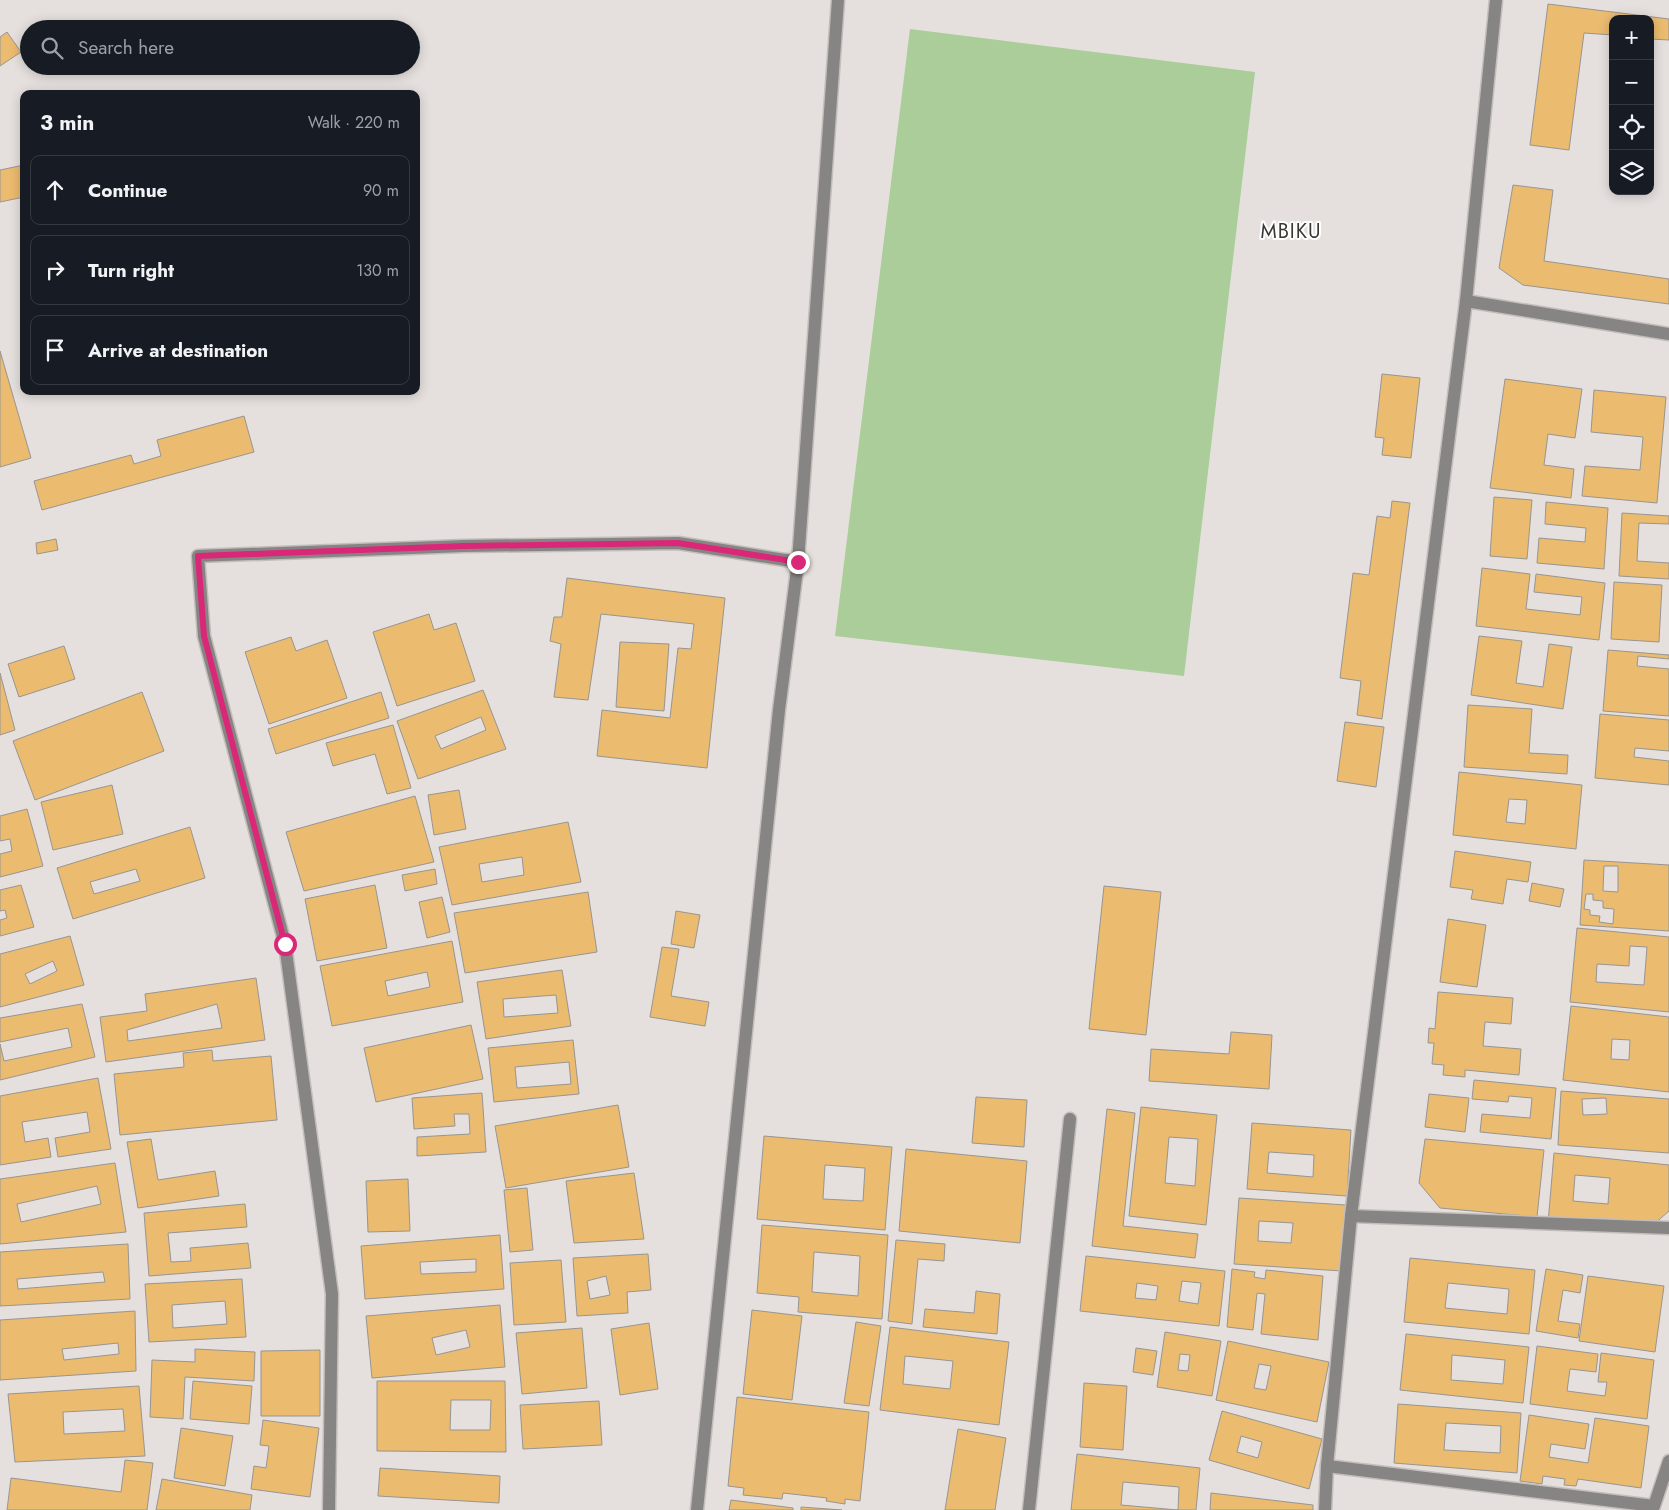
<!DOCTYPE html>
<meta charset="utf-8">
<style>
body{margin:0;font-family:Jost,sans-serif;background:#20242c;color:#f1f3f6}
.controls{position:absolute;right:15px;top:15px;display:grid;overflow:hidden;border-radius:10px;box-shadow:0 2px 12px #0003}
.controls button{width:45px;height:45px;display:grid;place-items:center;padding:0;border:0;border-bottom:1px solid #363941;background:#171b24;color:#f1f3f6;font:25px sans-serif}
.stop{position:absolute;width:15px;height:15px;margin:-11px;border:4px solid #db2777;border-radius:50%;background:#fff}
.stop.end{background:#db2777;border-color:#fff;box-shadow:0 1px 5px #0008}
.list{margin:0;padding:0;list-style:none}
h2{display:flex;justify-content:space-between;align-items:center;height:65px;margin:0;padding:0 20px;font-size:21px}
h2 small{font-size:16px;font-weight:400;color:#9ea1a6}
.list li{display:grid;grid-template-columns:32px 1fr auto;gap:15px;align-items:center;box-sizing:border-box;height:70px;margin:0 10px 10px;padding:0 10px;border:1px solid #363941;border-radius:10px}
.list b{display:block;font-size:19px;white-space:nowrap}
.list em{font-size:16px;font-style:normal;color:#9ea1a6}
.icon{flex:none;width:28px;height:28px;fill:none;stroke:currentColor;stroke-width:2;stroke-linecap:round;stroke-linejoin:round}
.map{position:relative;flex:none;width:1669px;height:1510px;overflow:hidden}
.search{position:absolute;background:#171b24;box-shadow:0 2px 12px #0003;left:20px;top:20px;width:400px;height:55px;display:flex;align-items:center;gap:12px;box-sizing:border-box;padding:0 18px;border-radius:28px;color:#9ea1a6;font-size:19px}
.panel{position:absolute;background:#171b24;box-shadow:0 2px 12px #0003;left:20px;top:90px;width:400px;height:305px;border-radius:10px}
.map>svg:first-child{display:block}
</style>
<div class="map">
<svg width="1669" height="1510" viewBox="0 0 1669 1510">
<rect width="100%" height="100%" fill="#e5e0dd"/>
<polygon fill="#aacd99" points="910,29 1255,72 1184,676 835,636"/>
<g fill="#ebbb6f" stroke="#989591" fill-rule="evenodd">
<polygon points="1548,4 1669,19 1669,40 1650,39 1650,19 1613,19 1613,35 1584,33 1569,150 1530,145"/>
<polygon points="7,32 21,52 0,66 0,37"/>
<polygon points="24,165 24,197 0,202 0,170"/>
<polygon points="1513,185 1553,190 1544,261 1669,279 1669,304 1523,285 1499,268"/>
<polygon points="0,351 31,458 0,467"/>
<polygon points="1382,374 1420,378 1411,458 1382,455 1384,438 1375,437"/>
<polygon points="1505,379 1582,389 1575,438 1548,434 1544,465 1574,469 1571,498 1490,488"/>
<polygon points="1594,390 1666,397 1657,503 1582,496 1585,466 1640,470 1643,437 1591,432"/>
<polygon points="244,416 254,452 42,510 34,481 131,455 134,464 161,456 157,440"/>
<polygon points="1494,497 1532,500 1527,559 1490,556"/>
<polygon points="1392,501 1410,503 1382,719 1357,715 1361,681 1340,678 1353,573 1369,575 1377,516 1390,518"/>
<polygon points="1546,502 1608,508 1604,569 1537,563 1539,538 1585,542 1586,528 1545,524"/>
<polygon points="1622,513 1669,516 1669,524 1639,523 1637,561 1669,563 1669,579 1619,576"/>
<polygon points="56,539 58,550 37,554 36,543"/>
<polygon points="1482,568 1530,574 1526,609 1580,615 1582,597 1534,592 1536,574 1605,583 1599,640 1476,626"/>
<polygon points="567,578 725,598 707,768 597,756 602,710 670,718 678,648 691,649 694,624 601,614 588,700 554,697 561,644 550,641 554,617 562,617"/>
<polygon points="1614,582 1662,585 1659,642 1611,639"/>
<polygon points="429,614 434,630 456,623 475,681 397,706 373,632"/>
<polygon points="1479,636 1522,641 1516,683 1543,687 1549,644 1572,647 1563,709 1471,695"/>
<polygon points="291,637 296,651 327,640 347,698 269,724 245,652"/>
<polygon points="620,642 669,644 664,711 616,707"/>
<polygon points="64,646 75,679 19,697 8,664"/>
<polygon points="1608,650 1669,655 1669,659 1638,656 1637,666 1669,669 1669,716 1603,711"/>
<polygon points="0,673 15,730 0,735"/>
<path d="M483 690 506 749 418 779 397 721ZM481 717 486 730 441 749 435 736Z"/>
<polygon points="142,692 164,751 35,800 13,741"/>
<polygon points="381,692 389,718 276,754 268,729"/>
<polygon points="1468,705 1532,709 1529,753 1568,755 1567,774 1464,767"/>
<polygon points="1600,714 1669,720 1669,751 1635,748 1634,757 1669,761 1669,785 1595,778"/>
<polygon points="1345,722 1384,727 1376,787 1337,781"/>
<polygon points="393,725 411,788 387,794 375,754 333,766 326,743"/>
<path d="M1459 772 1582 785 1576 849 1453 835ZM1509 799 1527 800 1525 824 1506 822Z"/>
<polygon points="112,785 123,834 53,850 41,802"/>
<polygon points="459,790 466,829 434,835 428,795"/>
<polygon points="415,796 434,862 304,891 286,832"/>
<polygon points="27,809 43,866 0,877 0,854 12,851 10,839 0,841 0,816"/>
<path d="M568 822 581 882 452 905 439 847ZM522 857 524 875 482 882 479 864Z"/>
<path d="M190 827 205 878 73 919 57 868ZM136 869 140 881 94 894 90 882Z"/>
<polygon points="1455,851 1531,862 1528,882 1507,879 1503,904 1471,899 1473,890 1450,887"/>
<path d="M1584 860 1669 865V931L1580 925ZM1604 866H1618V892L1603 891ZM1586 894H1593V900L1603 901V908L1614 909 1613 924 1599 922 1600 916 1590 915V910L1584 909Z"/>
<polygon points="435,869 437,884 405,891 402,875"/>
<polygon points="1532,883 1564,889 1560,907 1529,901"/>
<polygon points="21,885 34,927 0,936 0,920 7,918 5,910 0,911 0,890"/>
<polygon points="375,885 387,948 317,961 305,899"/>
<polygon points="1104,886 1161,892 1146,1035 1089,1029"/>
<polygon points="588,892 597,952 465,973 454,913"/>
<polygon points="442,897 450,932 427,938 419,902"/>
<polygon points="676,911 700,915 694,948 671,944"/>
<polygon points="1448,919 1486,925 1477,987 1440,982"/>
<path d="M1577 928 1669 937V1012L1570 1002ZM1630 946 1647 947 1644 985 1596 982 1597 964 1629 966Z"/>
<path d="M70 936 84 985 0 1007V954ZM53 961 57 971 30 984 25 974Z"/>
<path d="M452 941 463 1002 332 1026 320 966ZM427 972 430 987 388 996 385 981Z"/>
<polygon points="662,947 679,949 671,996 709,1002 705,1026 650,1017"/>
<path d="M562 970 571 1026 486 1039 477 982ZM556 995 558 1013 504 1017 503 999Z"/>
<path d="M256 978 265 1040 106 1062 100 1017 147 1011 145 994ZM217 1004 222 1028 128 1041 127 1030Z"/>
<polygon points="1438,992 1513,998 1511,1024 1485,1022 1483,1046 1521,1049 1519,1075 1465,1070 1465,1077 1443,1075 1444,1065 1432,1064 1434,1043 1428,1043 1429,1028 1435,1029"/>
<polygon points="82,1004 95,1057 0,1080 0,1044 4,1061 72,1047 68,1028 0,1042 0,1018"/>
<path d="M1571 1006 1669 1017V1092L1563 1080ZM1612 1039 1630 1040 1629 1060 1611 1059Z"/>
<polygon points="471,1025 483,1079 376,1102 364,1048"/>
<polygon points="1231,1032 1272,1035 1269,1089 1149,1081 1151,1049 1229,1054"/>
<path d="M573 1040 579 1094 494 1102 488 1048ZM569 1062 571 1084 517 1088 515 1067Z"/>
<polygon points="212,1050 213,1061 271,1056 277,1120 120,1135 114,1074 184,1067 183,1053"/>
<polygon points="98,1078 111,1149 58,1157 55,1138 90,1132 87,1112 22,1122 25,1142 48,1138 51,1157 0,1165 0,1096"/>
<polygon points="1474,1080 1556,1088 1551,1139 1480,1132 1482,1114 1530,1118 1532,1098 1509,1096 1508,1102 1472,1099"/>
<path d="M1561 1091 1669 1099V1153L1558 1145ZM1606 1098 1607 1114 1583 1115 1582 1099Z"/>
<polygon points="482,1093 486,1152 417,1156 417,1137 470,1134 469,1114 454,1114 455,1126 414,1129 412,1098"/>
<polygon points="1429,1094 1469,1098 1465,1132 1425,1127"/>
<polygon points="976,1097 1027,1100 1024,1147 972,1143"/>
<polygon points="618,1105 629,1167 506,1188 495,1126"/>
<path d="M1141 1107 1217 1115 1206 1225 1129 1216ZM1169 1137 1198 1139 1195 1186 1165 1183Z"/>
<polygon points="1107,1109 1135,1113 1123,1226 1198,1234 1195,1258 1092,1246"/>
<path d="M1252 1123 1351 1130 1347 1196 1247 1189ZM1269 1152 1314 1155 1313 1177 1267 1173Z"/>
<path d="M764 1136 892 1147 885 1230 757 1219ZM825 1165 865 1168 863 1201 823 1199Z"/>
<polygon points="151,1139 158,1180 215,1171 219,1196 138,1208 127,1142"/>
<polygon points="1425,1139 1544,1150 1537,1217 1440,1208 1419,1183"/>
<polygon points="906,1149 1027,1161 1020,1243 899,1231"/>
<path d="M1554 1153 1669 1165V1211L1645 1232 1548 1223ZM1575 1175 1610 1178 1608 1204 1573 1201Z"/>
<path d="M115 1163 126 1232 0 1244V1179ZM97 1186 101 1204 21 1222 17 1204Z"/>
<polygon points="634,1173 644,1239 574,1243 566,1181"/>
<polygon points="408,1179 410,1231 368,1232 366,1181"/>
<polygon points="527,1188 533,1250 510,1252 504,1190"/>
<path d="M1239 1198 1346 1205 1342 1271 1234 1264ZM1259 1221 1293 1223 1291 1243 1258 1241Z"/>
<polygon points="245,1204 247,1227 168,1233 171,1262 191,1261 190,1248 248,1243 251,1268 149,1276 144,1213"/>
<path d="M762 1225 888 1235 882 1319 798 1312 799 1297 757 1293ZM814 1252 860 1256 858 1296 812 1292Z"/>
<path d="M500 1235 504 1289 365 1299 361 1246ZM476 1259V1272L421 1274 420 1262Z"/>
<polygon points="896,1240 945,1244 944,1261 918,1259 912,1324 888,1321"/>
<path d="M128 1244 130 1299 0 1306V1252ZM103 1272 105 1282 18 1289 17 1279Z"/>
<path d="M648 1254 651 1290 627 1292 628 1313 577 1316 573 1258ZM606 1276 610 1295 590 1299 587 1281Z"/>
<path d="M1086 1256 1225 1271 1219 1326 1080 1311ZM1182 1281 1201 1283 1198 1304 1179 1301ZM1137 1283 1158 1286 1156 1300 1135 1298Z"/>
<path d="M1410 1258 1535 1270 1529 1334 1404 1322ZM1448 1283 1509 1289 1507 1314 1445 1308Z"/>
<polygon points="561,1260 566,1322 514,1325 510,1263"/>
<polygon points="1232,1269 1255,1272 1254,1277 1265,1279 1266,1270 1323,1276 1318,1340 1261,1334 1265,1294 1257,1293 1253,1330 1227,1327"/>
<polygon points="1546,1269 1583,1275 1580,1293 1563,1290 1558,1321 1580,1324 1578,1338 1536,1331"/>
<polygon points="1588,1276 1664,1286 1655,1352 1579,1341"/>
<path d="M242 1279 246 1337 149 1342 145 1284ZM225 1301 227 1324 173 1328 172 1305Z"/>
<polygon points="976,1291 1000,1294 997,1334 923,1327 925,1309 974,1313"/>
<path d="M500 1305 505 1367 372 1378 366 1316ZM466 1330 470 1347 436 1355 432 1338Z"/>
<polygon points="752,1310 802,1316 792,1400 743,1394"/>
<path d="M135 1311 136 1371 0 1380V1320ZM118 1343 119 1354 64 1360 62 1349Z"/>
<polygon points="856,1322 881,1326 869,1406 844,1403"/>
<polygon points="649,1323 658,1389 620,1395 611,1329"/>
<path d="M890 1327 1009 1342 999 1425 880 1410ZM905 1356 953 1361 950 1389 903 1384Z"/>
<polygon points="582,1328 587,1388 522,1394 516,1333"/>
<path d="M1165 1332 1221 1341 1212 1396 1157 1387ZM1180 1354 1190 1355 1188 1371 1178 1370Z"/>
<path d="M1406 1334 1529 1347 1523 1403 1400 1390ZM1452 1355 1505 1360 1503 1384 1451 1380Z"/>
<path d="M1228 1341 1329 1362 1317 1422 1216 1400ZM1259 1364 1271 1366 1266 1390 1254 1388Z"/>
<polygon points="1537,1346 1598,1354 1596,1372 1570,1369 1567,1391 1605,1396 1607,1382 1598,1382 1601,1353 1654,1360 1647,1419 1530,1404"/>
<polygon points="1136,1348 1157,1351 1153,1375 1133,1372"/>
<polygon points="195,1349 255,1352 254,1381 185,1377 183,1419 150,1417 152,1360 195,1362"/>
<polygon points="320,1350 320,1416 261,1416 261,1351"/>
<polygon points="193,1381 252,1386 249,1424 190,1419"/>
<path d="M377 1381H505L506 1452 377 1451ZM451 1400H491L490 1430H450Z"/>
<polygon points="1084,1383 1127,1386 1123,1450 1080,1447"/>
<path d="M139 1386 145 1456 15 1462 8 1394ZM123 1409 125 1431 64 1434 63 1412Z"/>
<polygon points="737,1397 869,1412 860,1501 845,1499 845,1504 826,1501 827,1498 783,1493 782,1499 743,1495 744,1488 728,1486"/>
<polygon points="599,1401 602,1445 523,1449 520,1405"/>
<path d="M1398 1404 1521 1413 1517 1473 1394 1463ZM1446 1423 1501 1426 1500 1453 1444 1450Z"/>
<path d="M1222 1411 1322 1439 1309 1489 1209 1460ZM1241 1436 1262 1442 1258 1458 1237 1452Z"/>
<polygon points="1529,1415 1589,1424 1585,1449 1551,1444 1549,1457 1588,1463 1595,1418 1649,1426 1641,1488 1578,1479 1576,1486 1564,1485 1565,1479 1543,1476 1542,1484 1520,1481"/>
<polygon points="263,1420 319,1428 310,1497 251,1489 254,1466 266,1468 269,1446 260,1445"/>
<polygon points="181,1428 233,1436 225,1486 174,1478"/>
<polygon points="958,1429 1006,1438 995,1510 945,1510"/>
<path d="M1077 1454 1200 1468 1196 1510H1071ZM1123 1482 1179 1487 1178 1510 1121 1505Z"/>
<polygon points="125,1460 153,1463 147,1510 7,1510 11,1478 121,1492"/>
<polygon points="380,1468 500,1476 499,1503 378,1496"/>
<polygon points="162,1479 252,1495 250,1510 156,1510"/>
<polygon points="1211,1493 1313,1505 1313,1510 1210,1510"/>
<polygon points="731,1500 793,1508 793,1510 729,1510"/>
<polygon points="801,1507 842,1510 801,1510"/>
</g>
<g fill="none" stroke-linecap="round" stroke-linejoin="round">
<defs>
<g id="minor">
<polyline points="1466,301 1669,334"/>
<polyline points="1351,1216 1669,1228"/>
<polyline points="1327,1466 1654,1506 1669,1461"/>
<polyline points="329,1510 332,1294 285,944 204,636 198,556 464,546 678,543 798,562"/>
<polyline points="697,1510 779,710 798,562 838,0"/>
<polyline points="1029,1510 1070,1119"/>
<polyline points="1325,1510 1327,1466 1351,1216 1466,301 1496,0"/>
</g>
</defs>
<use href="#minor" stroke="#c3bebc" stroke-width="15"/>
<use href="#minor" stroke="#868583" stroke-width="12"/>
</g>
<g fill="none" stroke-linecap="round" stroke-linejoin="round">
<polyline stroke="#db2777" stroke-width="6" points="285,944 204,636 198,556 464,546 678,543 798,562"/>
</g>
<g text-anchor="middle" stroke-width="4" stroke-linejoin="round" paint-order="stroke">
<g font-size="20" letter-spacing="1" fill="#3a3837" stroke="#fff">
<text x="1291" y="238">MBIKU</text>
</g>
</g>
</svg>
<div class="controls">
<button>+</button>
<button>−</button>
<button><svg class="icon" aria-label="locate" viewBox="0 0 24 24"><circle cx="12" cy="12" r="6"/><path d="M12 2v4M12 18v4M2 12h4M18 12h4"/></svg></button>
<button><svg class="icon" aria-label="layers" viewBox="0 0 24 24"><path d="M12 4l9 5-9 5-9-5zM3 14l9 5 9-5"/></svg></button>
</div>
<div class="stop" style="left:285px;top:944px"></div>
<div class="stop end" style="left:798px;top:562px"></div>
<div class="search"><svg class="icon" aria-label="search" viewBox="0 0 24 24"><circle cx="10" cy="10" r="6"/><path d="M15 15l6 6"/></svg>Search here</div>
<section class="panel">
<h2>3 min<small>Walk · 220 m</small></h2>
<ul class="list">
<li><svg class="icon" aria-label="ahead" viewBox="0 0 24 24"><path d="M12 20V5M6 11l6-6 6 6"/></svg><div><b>Continue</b></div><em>90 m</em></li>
<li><svg class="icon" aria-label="right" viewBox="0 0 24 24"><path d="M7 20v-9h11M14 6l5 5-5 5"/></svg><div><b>Turn right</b></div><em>130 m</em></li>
<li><svg class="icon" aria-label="arrive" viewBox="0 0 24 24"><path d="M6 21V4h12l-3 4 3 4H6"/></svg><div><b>Arrive at destination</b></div></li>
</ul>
</section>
</div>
